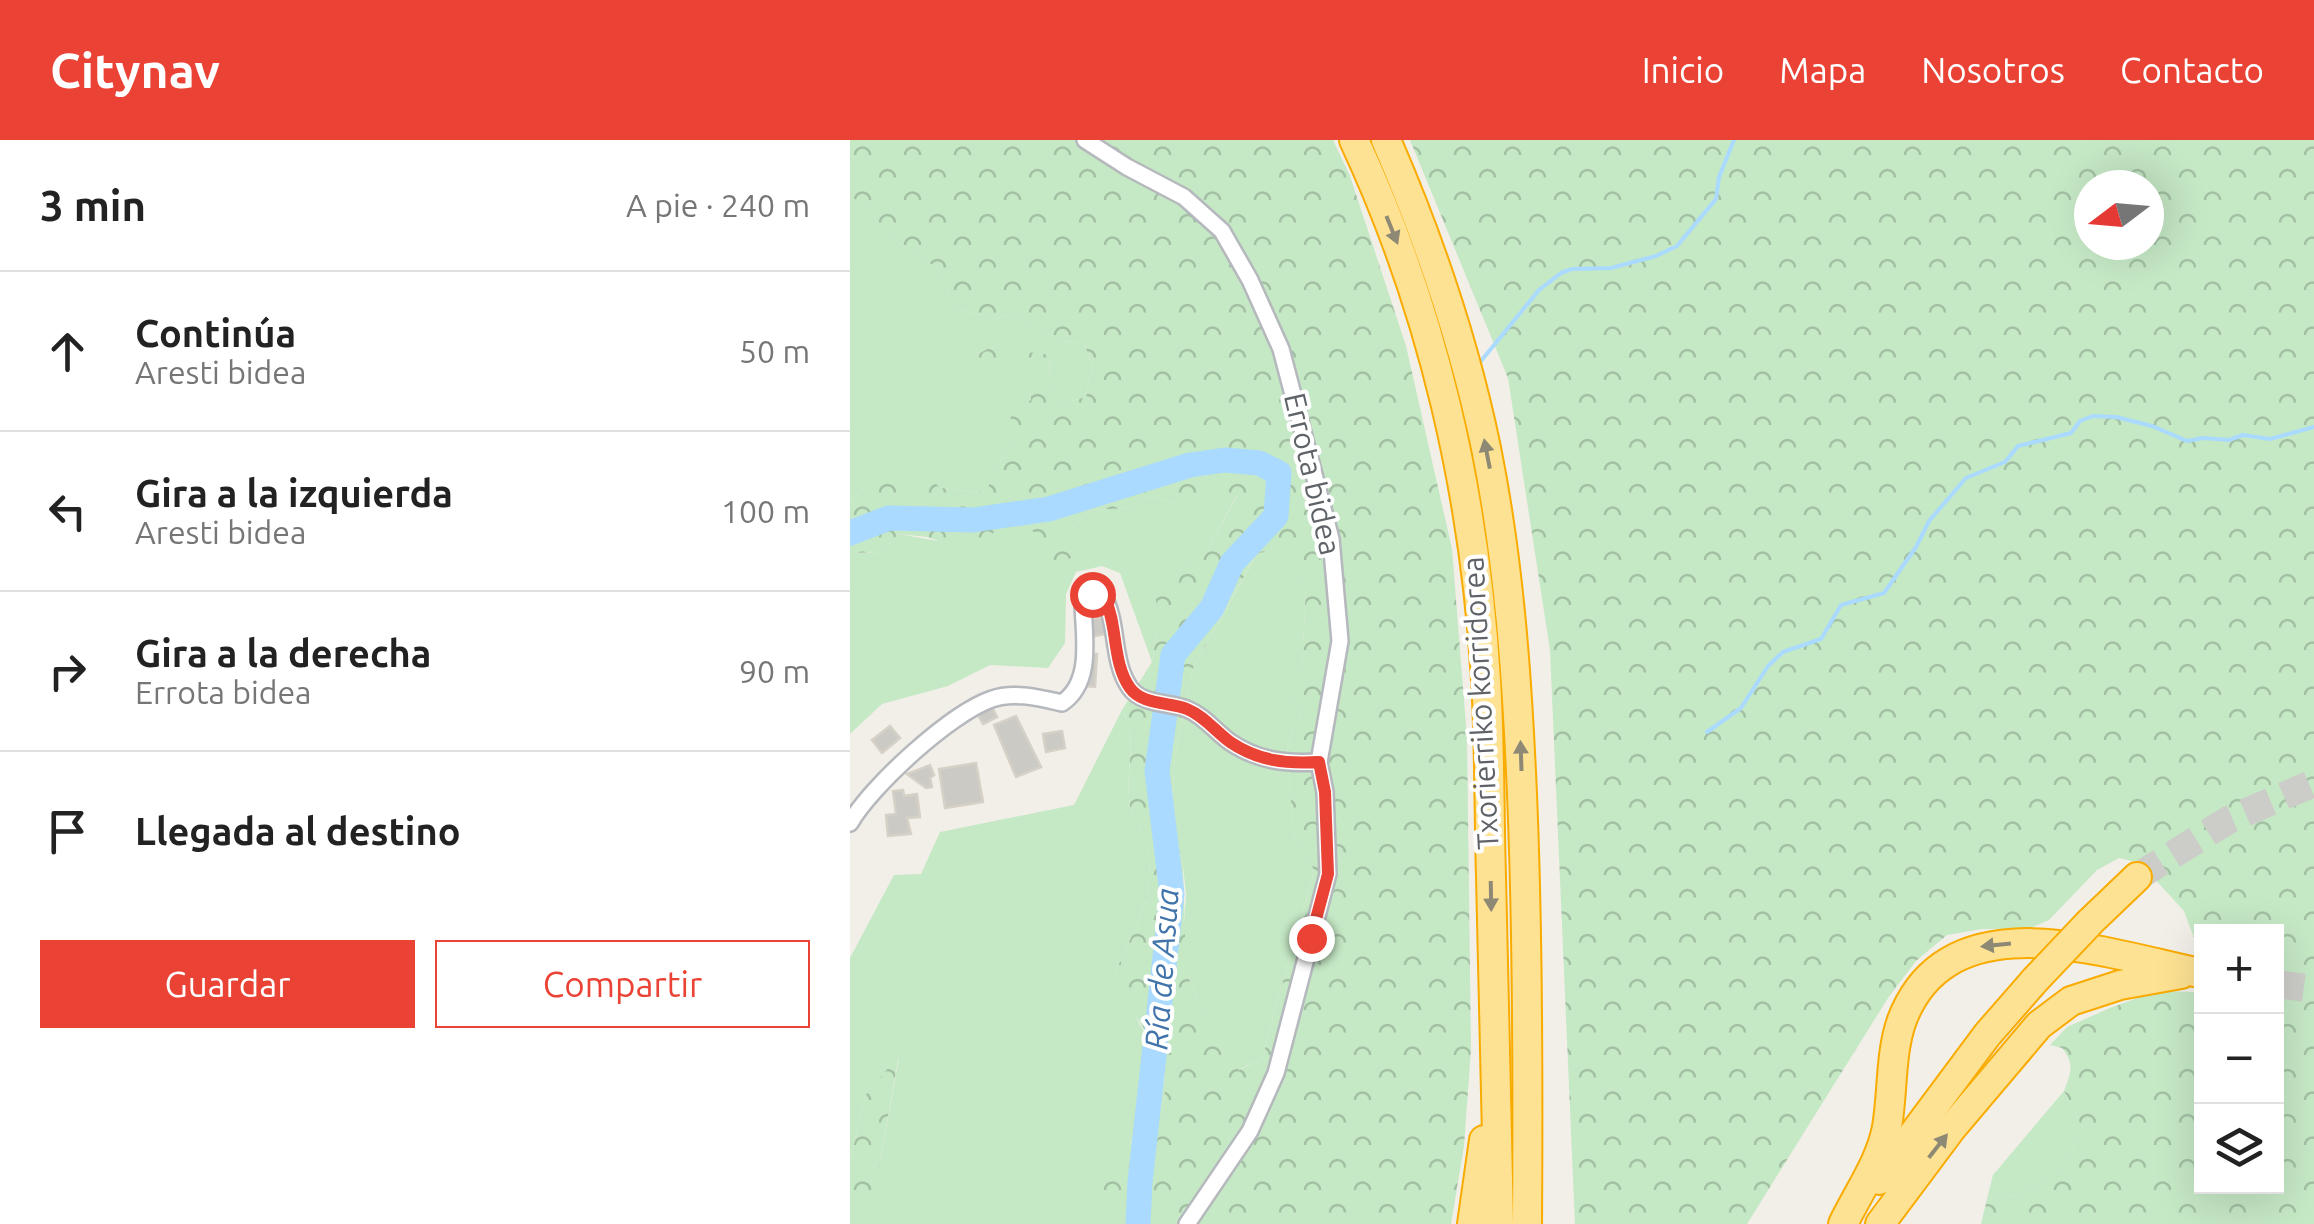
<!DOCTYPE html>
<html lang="es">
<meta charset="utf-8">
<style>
body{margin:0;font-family:Ubuntu,sans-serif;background:#f2f2f2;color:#222}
.controls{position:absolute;right:30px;bottom:30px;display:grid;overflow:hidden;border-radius:0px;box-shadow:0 10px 40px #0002}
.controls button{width:90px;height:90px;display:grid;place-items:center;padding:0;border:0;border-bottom:2px solid #e0e0e0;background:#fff;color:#222;font:50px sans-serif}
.compass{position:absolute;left:1224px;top:30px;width:90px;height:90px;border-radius:50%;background:#fff;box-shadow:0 10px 40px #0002;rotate:254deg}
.stop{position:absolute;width:30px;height:30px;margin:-22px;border:8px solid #ea4335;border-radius:50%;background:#fff}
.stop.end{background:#ea4335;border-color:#fff;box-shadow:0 2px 10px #0008}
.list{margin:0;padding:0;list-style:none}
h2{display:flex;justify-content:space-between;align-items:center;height:130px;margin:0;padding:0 40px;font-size:42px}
h2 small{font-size:32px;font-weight:400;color:#767676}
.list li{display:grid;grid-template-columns:65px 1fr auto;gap:30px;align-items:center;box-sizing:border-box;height:160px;padding:0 40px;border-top:2px solid #e0e0e0}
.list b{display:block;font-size:38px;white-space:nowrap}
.list p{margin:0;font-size:32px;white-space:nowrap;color:#767676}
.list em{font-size:32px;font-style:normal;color:#767676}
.actions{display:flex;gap:20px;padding:30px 40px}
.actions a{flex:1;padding:22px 0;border:2px solid #ea4335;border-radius:0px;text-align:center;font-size:35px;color:#ea4335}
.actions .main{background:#ea4335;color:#fff}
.icon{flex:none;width:55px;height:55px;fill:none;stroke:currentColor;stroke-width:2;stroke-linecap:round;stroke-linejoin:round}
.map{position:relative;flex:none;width:1464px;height:1084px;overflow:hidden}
header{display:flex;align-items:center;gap:60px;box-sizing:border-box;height:140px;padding:0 50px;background:#ea4335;color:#fff}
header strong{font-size:48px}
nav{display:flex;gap:55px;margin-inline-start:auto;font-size:35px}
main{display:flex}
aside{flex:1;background:#fff}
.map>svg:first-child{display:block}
</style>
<header>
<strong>Citynav</strong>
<nav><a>Inicio</a><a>Mapa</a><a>Nosotros</a><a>Contacto</a></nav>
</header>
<main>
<aside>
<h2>3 min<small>A pie · 240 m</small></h2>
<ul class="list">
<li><svg class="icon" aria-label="ahead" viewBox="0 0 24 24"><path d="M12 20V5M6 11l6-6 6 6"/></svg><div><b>Continúa</b><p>Aresti bidea</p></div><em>50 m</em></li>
<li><svg class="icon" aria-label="left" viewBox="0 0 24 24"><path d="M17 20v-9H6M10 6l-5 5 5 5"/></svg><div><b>Gira a la izquierda</b><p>Aresti bidea</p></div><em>100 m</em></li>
<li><svg class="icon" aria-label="right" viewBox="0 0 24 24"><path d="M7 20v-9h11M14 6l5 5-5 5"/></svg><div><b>Gira a la derecha</b><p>Errota bidea</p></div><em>90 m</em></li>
<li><svg class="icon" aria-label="arrive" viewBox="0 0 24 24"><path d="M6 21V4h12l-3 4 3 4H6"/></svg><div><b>Llegada al destino</b></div></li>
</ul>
<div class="actions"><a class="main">Guardar</a><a>Compartir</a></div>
</aside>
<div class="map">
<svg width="1464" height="1084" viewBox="0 0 1464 1084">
<defs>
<pattern id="forest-crowns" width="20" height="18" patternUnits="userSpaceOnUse" patternTransform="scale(2.5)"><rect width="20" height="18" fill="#c5e8c5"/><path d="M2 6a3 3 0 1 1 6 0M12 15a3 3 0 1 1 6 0" fill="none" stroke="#a3c0a4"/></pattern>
</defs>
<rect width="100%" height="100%" fill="#f1efe8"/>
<g fill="#c5e8c5">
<polygon points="0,58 17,62 31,91 87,128 106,168 145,179 163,174 212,201 234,203 242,226 236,257 211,264 200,241 199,216 141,207 123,217 156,225 180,237 181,261 162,273 159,308 145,329 136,353 91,348 72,334 13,348 0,364"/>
<polygon points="342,352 365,360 387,355 355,415 333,427 307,456 307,491 302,522 270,433 252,426 226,432 216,454 215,503 198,528 140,525 98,546 32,564 0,594 0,413 32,412 48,394 94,402 158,353 219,390 241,370 278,368 300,356 325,363"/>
<path d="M434 409 456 448 452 525 436 549 451 573 437 605 440 652 445 699 464 730C449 793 427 854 413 918L388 930 351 867 336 832 333 799 336 755 333 725 321 678 325 615 343 528 408 412Z"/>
<path d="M272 570C291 600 272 636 281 670 284 682 295 692 297 705 307 754 283 791 265 833L290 885 314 920 315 951 309 977 281 1002 251 1052V1084H10L28 1033 49 918 15 956 0 1022V818L44 735 71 734 90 692 224 665Z"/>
<polygon points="1214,951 1233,989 1211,1031 1170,1055 1137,1059 1143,1035"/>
</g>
<g fill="url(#forest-crowns)" fill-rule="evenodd">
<path d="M0 0H483L500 36 556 206 602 409 617 598 621 909 614 1006 601 1084H251V1052L264 1019 309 977 315 951 314 920 278 864 265 833C283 791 307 754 297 705 295 692 284 682 281 670 272 636 291 600 272 570L302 522 307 491 306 456 333 427 355 415 387 356 365 360 342 353 325 363 300 356 278 368 241 370 219 390 222 417 202 431 183 417 188 395 170 382 158 355 144 392 124 412 77 397 48 394 32 412 0 413V364L13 348 46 334H73L91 348 136 353 145 329 159 308 161 273 181 260 179 237 156 225 121 218 141 207 199 215 200 241 211 264 236 257 242 226 234 203 212 201 163 174 145 179 106 168 87 128 31 91 17 62 0 58ZM434 410 456 448 452 525 436 549 451 573 437 605 440 652 445 699 464 730C449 794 427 854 413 918L389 930 351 867 336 832 333 725 321 678 325 615 343 528 407 413Z"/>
<path d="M560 0H1464V1084H1131L1137 1059 1170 1055 1211 1031 1233 989 1214 951C1221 933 1225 924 1212 908L1200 905 1217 887 1260 868 1307 851 1345 852 1348 809 1334 771 1290 723 1269 718 1247 730 1199 780 1178 789H1132L1097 795 1066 821 1038 858 897 1084H725L700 510 658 238ZM1239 45H1299V105H1239ZM1352 792H1426V1046H1352Z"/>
<polygon points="49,915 28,1033 42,1056 13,1076 10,1084 0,1084 0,1022 15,956"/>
</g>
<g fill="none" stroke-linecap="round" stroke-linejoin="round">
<g stroke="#aadaff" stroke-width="4">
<polyline points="631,221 689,150 711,133 722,129 761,128 806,116 827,106 866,59 869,37 884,0"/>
<polyline points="857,592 891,568 918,526 933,512 971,499 991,465 1034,453 1066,407 1079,381 1116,338 1155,322 1168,306 1221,293 1230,281 1243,276 1266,277 1302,286 1337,301 1353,298 1379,300 1393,295 1420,299 1464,287"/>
</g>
<polyline stroke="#aadaff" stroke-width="25" points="0,393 39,378 123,380 199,369 340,325 375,320 409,323 429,333 426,376 382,423 362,468 323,515 307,631 322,754 290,1042 288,1084"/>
</g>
<g fill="#cccac5" stroke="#d6d1c6" stroke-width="2.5">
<polygon points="254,477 256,494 240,497 237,480"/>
<polygon points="236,514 247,514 245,547 234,546"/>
<polygon points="140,563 147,577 133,584 126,571"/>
<polygon points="166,576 191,627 166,637 144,585"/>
<polygon points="40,586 50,598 32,613 22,600"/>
<polygon points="212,591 215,608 196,612 193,594"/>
<polygon points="126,623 133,662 95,668 89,629"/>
<polygon points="80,625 84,635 80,638 82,647 76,648 57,634"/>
<polygon points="53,650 54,656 67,654 70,677 57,678 61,694 38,696 36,675 46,674 43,651"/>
</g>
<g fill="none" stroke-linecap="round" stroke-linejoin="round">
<g stroke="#ccccc8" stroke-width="28" stroke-dasharray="28 14" stroke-linecap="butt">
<polyline points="1287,737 1380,679 1464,643"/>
<polyline points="1426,844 1464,849"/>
</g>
<defs>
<g id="street">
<polyline points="235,0 277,27 334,57 372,91 400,140 431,209 481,399 490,501 469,622 475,652 478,734 426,933 400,991 337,1084"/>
<path d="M0 683C21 646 101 573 142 559 163 551 190 558 212 563 243 542 234 497 233 465L242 453 255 459C268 486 262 523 280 548 292 565 319 562 337 569 354 576 365 591 380 602 408 621 436 624 469 622"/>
</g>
<g id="highway">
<path d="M504 0C583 169 625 354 636 540 640 605 639 671 641 736 644 852 646 968 649 1084"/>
<path d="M536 0C579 99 614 202 636 308 659 422 667 538 672 654 678 797 678 940 677 1084"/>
<polyline points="1240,782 1287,737"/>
<polyline points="1029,1040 1137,895 1185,840"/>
<polyline points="622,1084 634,1000"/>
<path d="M993 1084C1008 1053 1031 1021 1037 987 1043 952 1040 913 1052 880 1098 759 1252 812 1345 832"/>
<polyline points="1030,1084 1101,989 1189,885 1221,861 1270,845 1331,834"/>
</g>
</defs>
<use href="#street" stroke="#b5b8bc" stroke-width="20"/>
<use href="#highway" stroke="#f9ab00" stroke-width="32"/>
<use href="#street" stroke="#fff" stroke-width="15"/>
<use href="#highway" stroke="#fde293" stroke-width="28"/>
<defs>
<polyline id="highway-bridge" points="1185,840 1240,782"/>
</defs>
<use href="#highway-bridge" stroke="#f9ab00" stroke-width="32" stroke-linecap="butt"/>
<use href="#highway-bridge" stroke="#fde293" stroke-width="28"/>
</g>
<defs><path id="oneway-solid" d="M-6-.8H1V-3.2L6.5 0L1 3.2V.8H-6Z" transform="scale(2.5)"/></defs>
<g fill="#8e8975">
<use href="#oneway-solid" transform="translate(542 90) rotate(68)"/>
<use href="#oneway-solid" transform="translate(637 314) rotate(-101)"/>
<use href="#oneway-solid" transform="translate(671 616) rotate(-92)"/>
<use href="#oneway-solid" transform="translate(641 756) rotate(89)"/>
<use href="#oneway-solid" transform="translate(1146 805) rotate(174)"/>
<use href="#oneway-solid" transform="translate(1088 1006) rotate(-52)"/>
</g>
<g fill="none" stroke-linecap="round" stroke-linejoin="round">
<path stroke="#ea4335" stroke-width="12" d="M242 454 255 459C268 486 262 523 280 548 292 565 319 562 337 569 354 576 365 591 380 602 408 621 436 624 469 622L475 652 478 734 461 798"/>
</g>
<g text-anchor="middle" stroke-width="8" stroke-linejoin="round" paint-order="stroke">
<g font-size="30" fill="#5f6368" stroke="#fff">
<text transform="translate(462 334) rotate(77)" y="10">Errota bidea</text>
<text transform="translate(631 563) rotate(-93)" y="10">Txorierriko korridorea</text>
</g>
<g font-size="32" font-style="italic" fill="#4174aa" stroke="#fff">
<text transform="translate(312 829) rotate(-86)" y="11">Ría de Asua</text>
</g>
</g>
</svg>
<div class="controls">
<button>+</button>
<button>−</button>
<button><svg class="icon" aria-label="layers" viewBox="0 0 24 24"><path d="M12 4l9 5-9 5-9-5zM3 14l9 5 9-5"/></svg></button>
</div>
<svg class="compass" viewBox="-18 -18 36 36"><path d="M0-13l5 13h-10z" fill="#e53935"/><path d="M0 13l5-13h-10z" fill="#767676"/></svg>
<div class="stop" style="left:242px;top:454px"></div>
<div class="stop end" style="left:461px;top:798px"></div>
</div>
</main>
